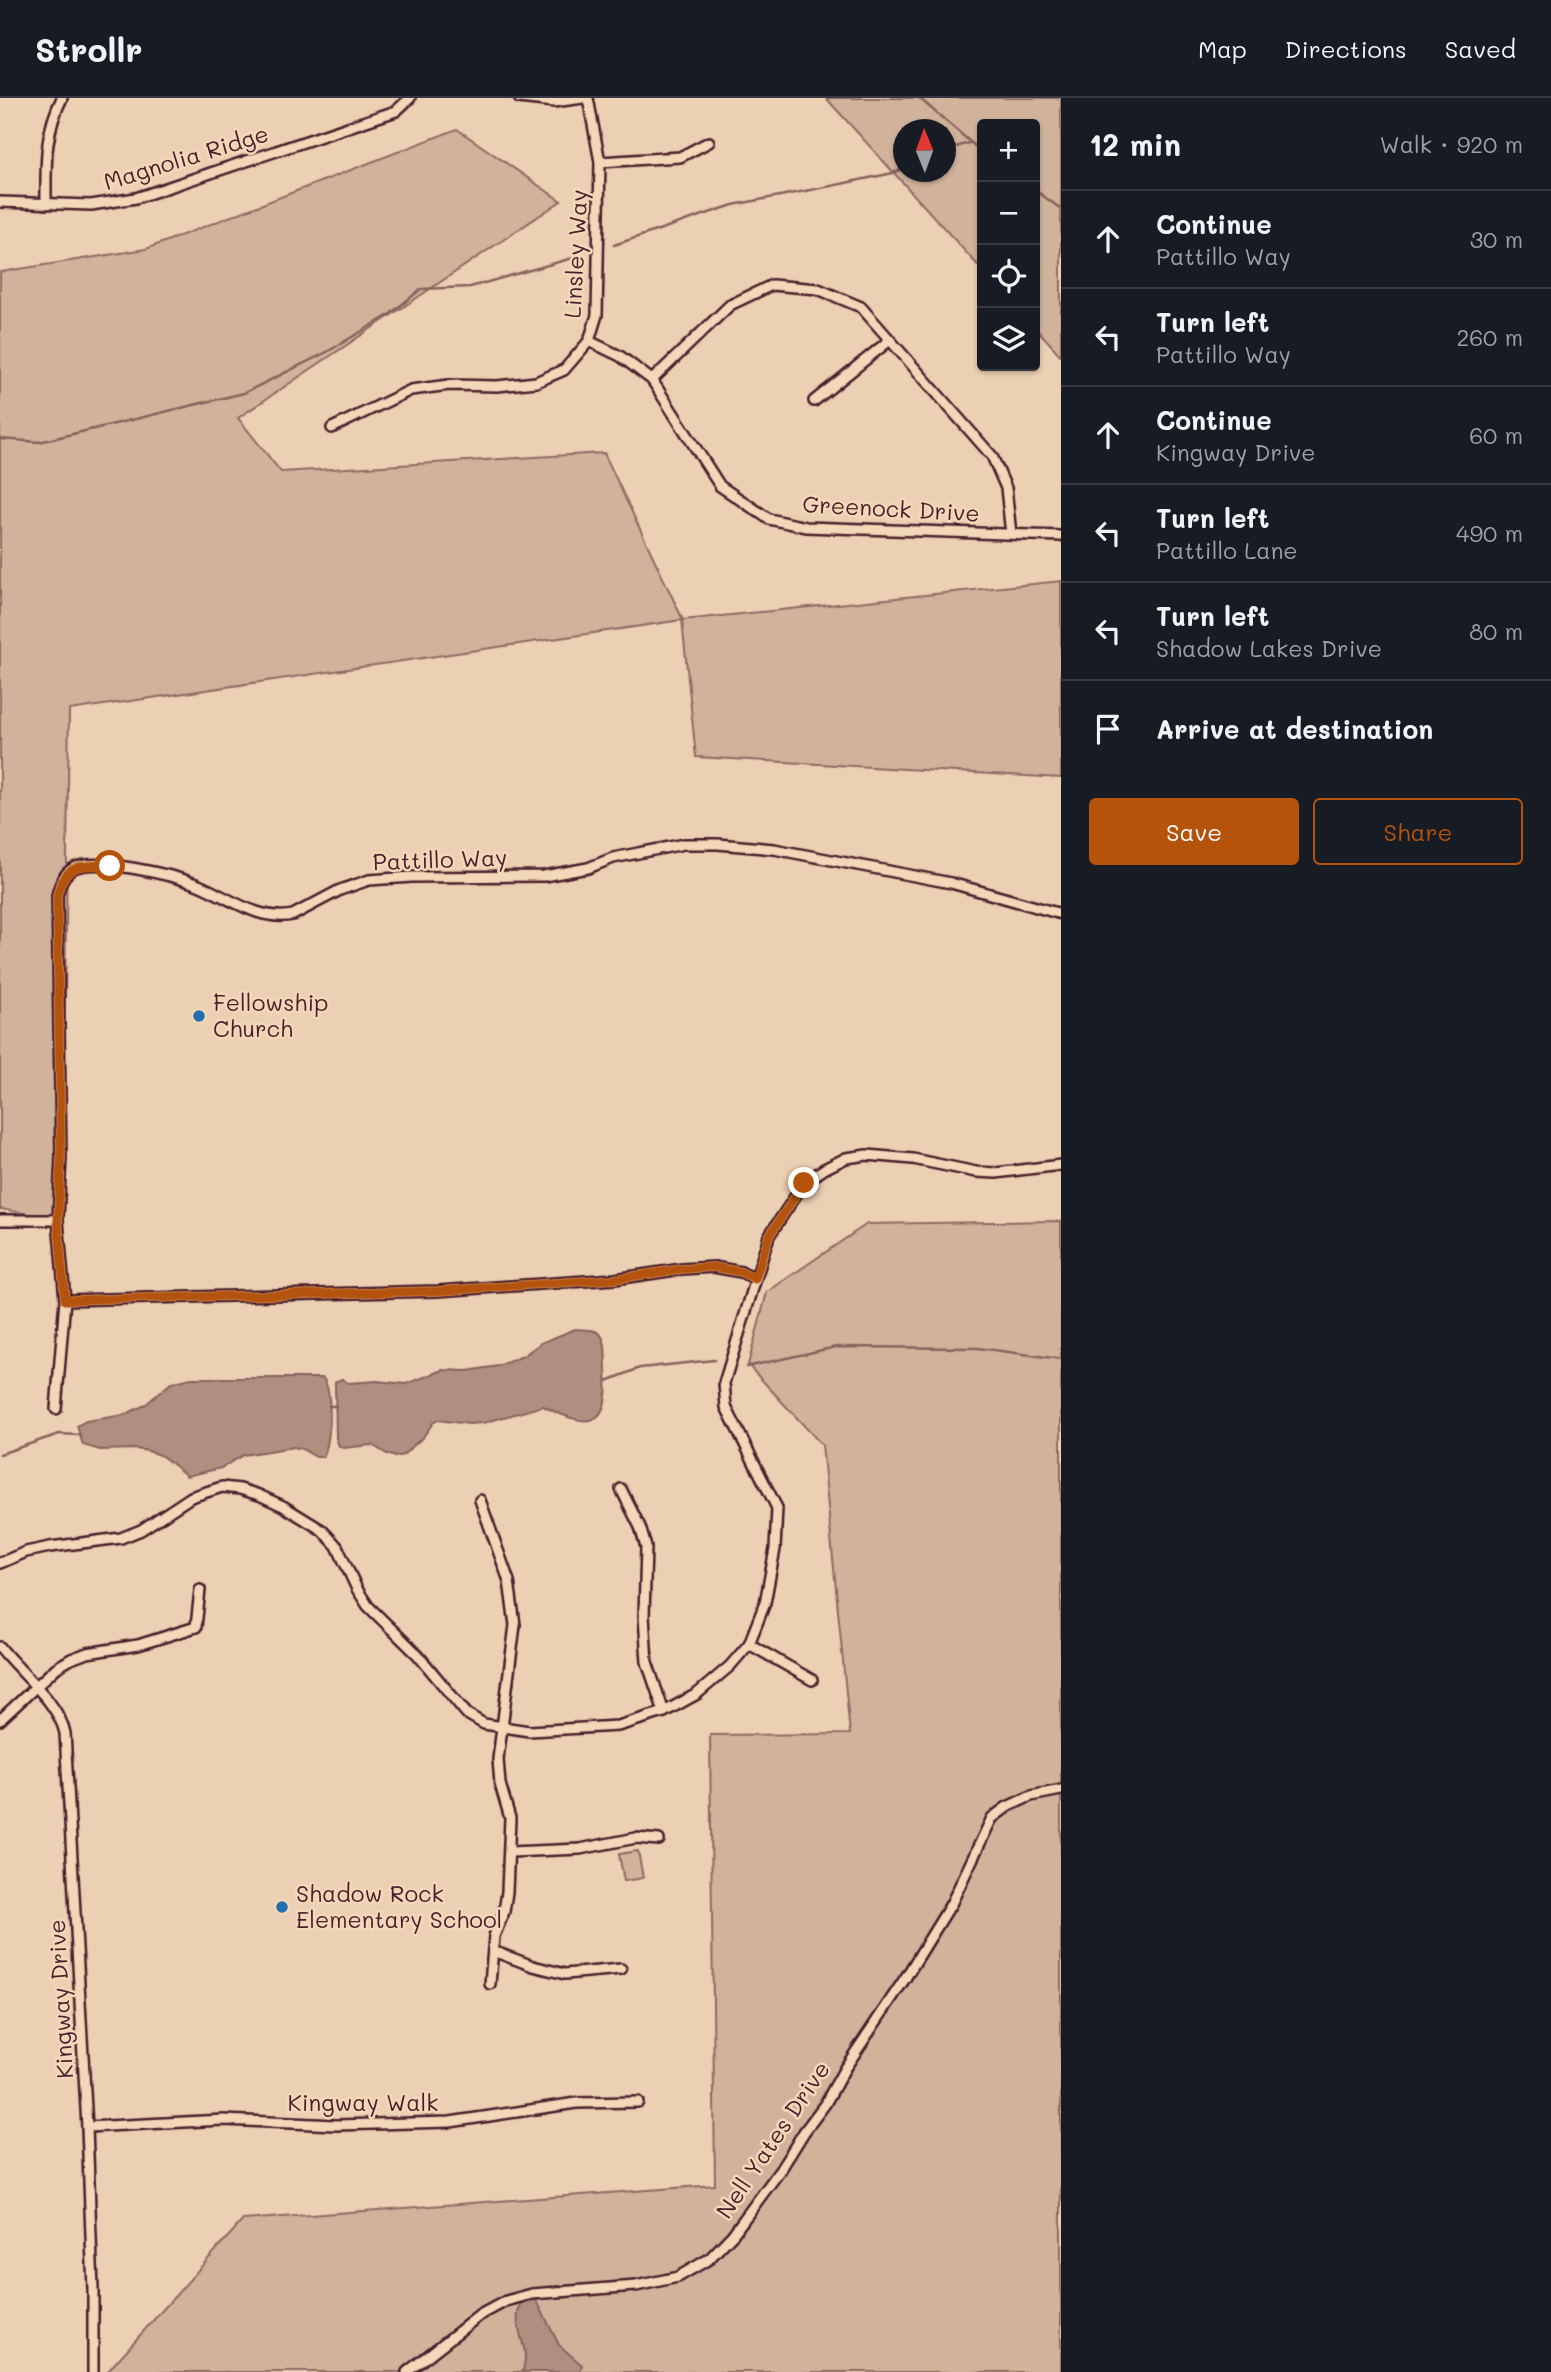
<!DOCTYPE html>
<meta charset="utf-8">
<style>
body{margin:0;font-family:Mali,sans-serif;background:#20242c;color:#f1f3f6}
.controls{position:absolute;right:21px;top:21px;display:grid;overflow:hidden;border-radius:7px;box-shadow:0 2px 5px #0004}
.controls button{width:63px;height:63px;display:grid;place-items:center;padding:0;border:0;border-bottom:2px solid #363941;background:#171b24;color:#f1f3f6;font:35px sans-serif}
.compass{position:absolute;left:893px;top:21px;width:63px;height:63px;border-radius:50%;background:#171b24;box-shadow:0 2px 5px #0004;rotate:359deg}
.stop{position:absolute;width:21px;height:21px;margin:-16px;border:5px solid #b45309;border-radius:50%;background:#fff}
.stop.end{background:#b45309;border-color:#fff;box-shadow:0 2px 7px #0008}
.list{margin:0;padding:0;list-style:none}
h2{display:flex;justify-content:space-between;align-items:center;height:91px;margin:0;padding:0 28px;font-size:30px}
h2 small{font-size:23px;font-weight:400;color:#9ea1a6}
.list li{display:grid;grid-template-columns:46px 1fr auto;gap:21px;align-items:center;box-sizing:border-box;height:98px;padding:0 28px;border-top:2px solid #363941}
.list b{display:block;font-size:26px;white-space:nowrap}
.list p{margin:0;font-size:23px;white-space:nowrap;color:#9ea1a6}
.list em{font-size:23px;font-style:normal;color:#9ea1a6}
.actions{display:flex;gap:14px;padding:21px 28px}
.actions a{flex:1;padding:16px 0;border:2px solid #b45309;border-radius:7px;text-align:center;font-size:24px;color:#b45309}
.actions .main{background:#b45309;color:#fff}
.icon{flex:none;width:38px;height:38px;fill:none;stroke:currentColor;stroke-width:2;stroke-linecap:round;stroke-linejoin:round}
.map{position:relative;flex:none;width:1061px;height:2274px;overflow:hidden}
header{display:flex;align-items:center;gap:42px;box-sizing:border-box;height:98px;padding:0 35px;background:#171b24;border-bottom:2px solid #363941}
header strong{font-size:33px}
nav{display:flex;gap:38px;margin-inline-start:auto;font-size:24px}
main{display:flex}
aside{flex:1;background:#171b24}
.map>svg:first-child{display:block}
</style>
<header>
<strong>Strollr</strong>
<nav><a>Map</a><a>Directions</a><a>Saved</a></nav>
</header>
<main>
<div class="map">
<svg width="1061" height="2274" viewBox="0 0 1061 2274">
<rect width="100%" height="100%" fill="#ecd0b3"/>
<filter id="ink" filterUnits="userSpaceOnUse"><feTurbulence type="fractalNoise" baseFrequency=".0143" numOctaves="2"/><feDisplacementMap in="SourceGraphic" scale="14" xChannelSelector="R" yChannelSelector="G"/><feConvolveMatrix kernelMatrix="1 2 1 2 8 2 1 2 1" color-interpolation-filters="sRGB"/></filter>
<g filter="url(#ink)">
<g fill="#d1b39c" stroke="#8e6964" stroke-width="2" fill-rule="evenodd">
<path d="M826 0H1061V258L1035 229V26H982V172ZM904 32H946V74H904Z"/>
<polygon points="457,31 561,103 238,320 281,374 604,355 683,522 1061,483 1061,680 696,659 682,522 69,612 62,1121 0,1111 0,174 146,151"/>
<polygon points="1061,1123 1061,2274 107,2274 243,2122 715,2087 710,1637 850,1636 822,1347 748,1267 767,1194 867,1126"/>
<polygon points="638,1753 643,1780 624,1783 619,1756"/>
</g>
<g fill="#b08e80" stroke="#87625e" stroke-width="2">
<path d="M575 1231C583 1232 595 1230 601 1237 607 1245 605 1260 606 1270 610 1329 593 1333 543 1308L483 1325 469 1326 438 1322 433 1325 423 1339 403 1357 395 1359 387 1356 372 1347 343 1350 339 1348 336 1340 335 1284 342 1281 348 1285 377 1283 406 1286 443 1272 467 1273 498 1268 523 1258 541 1245Z"/>
<path d="M191 1280H323C333 1294 331 1343 323 1359H316L302 1351 294 1349 243 1357 221 1370 187 1378 162 1358 148 1353 136 1351 100 1352 83 1347 77 1328 86 1323 124 1317 145 1307 171 1285Z"/>
<path d="M527 2198 534 2200 538 2205 559 2247 582 2267 580 2274H523C524 2268 525 2263 525 2257 523 2235 508 2219 527 2198Z"/>
</g>
<g fill="none" stroke-linecap="round" stroke-linejoin="round">
<g stroke="#87625e" stroke-width="2.5">
<polyline points="919,0 982,54"/>
<polyline points="946,52 969,45"/>
<polyline points="1035,92 1061,111"/>
<polyline points="614,147 733,107 836,87 893,75 904,70"/>
<polyline points="0,341 39,344 244,295 327,254 389,217 421,191 470,189 580,158"/>
<polyline points="746,1269 836,1249 978,1250 1061,1261"/>
<polyline points="607,1283 640,1270 714,1262"/>
<polyline points="329,1308 336,1308"/>
<polyline points="0,1356 59,1336 79,1337"/>
</g>
<defs>
<g id="street">
<polyline points="519,0 554,4 583,0"/>
<polyline points="600,64 680,59 709,44"/>
<polyline points="0,104 91,107 136,100 396,13 410,0"/>
<path d="M46 106C46 66 44 36 62 0"/>
<polyline points="589,243 620,258 652,282 720,388 769,421 806,429 1061,438"/>
<polyline points="652,282 730,207 772,187 818,191 861,209 992,358 1006,390 1011,436"/>
<polyline points="814,303 890,242"/>
<polyline points="332,330 411,292 449,287 497,288 536,284 564,272 589,243 597,217 600,64 588,0"/>
<polyline points="0,1122 58,1122"/>
<polyline points="65,1202 438,1193 615,1181 682,1171 714,1169 741,1174 755,1181"/>
<path d="M56 1311 65 1202 58 1122 61 1059 57 797C60 786 63 776 74 770 97 759 172 777 196 786 227 798 258 824 293 817L340 792 369 782 412 779 544 778 588 770 613 760 684 746H718L774 751 951 785 1061 816"/>
<polyline points="621,1391 640,1429 646,1449 644,1518 647,1564 664,1614"/>
<polyline points="480,1402 509,1483 515,1527 498,1661 500,1686 510,1720 507,1794 504,1814 494,1838 490,1886"/>
<polyline points="0,1465 26,1454 50,1449 121,1440 141,1432 191,1399 222,1389 240,1391 259,1397 283,1408 322,1432 337,1448 357,1491 368,1508 418,1557 467,1616 484,1626 529,1633 618,1628 664,1614 697,1596 730,1568 749,1546 765,1505 775,1451 777,1410 726,1309 724,1285 769,1138 804,1085 824,1071 846,1060 867,1057 913,1061 976,1074 996,1075 1061,1067"/>
<polyline points="749,1546 812,1582"/>
<path d="M0 1549C20 1575 58 1603 65 1635L87 2029 93 2192V2274"/>
<polyline points="0,1622 56,1570 71,1561 87,1555 138,1547 196,1529 200,1492"/>
<polyline points="510,1754 580,1751 636,1740 659,1742"/>
<polyline points="493,1853 533,1868 565,1876 621,1871"/>
<polyline points="87,2029 223,2022 336,2027 450,2024 576,2005 638,2004"/>
<polyline points="407,2274 480,2217 506,2203 532,2196 636,2188 678,2179 709,2161 733,2136 781,2071 804,2034 825,2006 845,1970 906,1879 951,1806 992,1720 1007,1709 1031,1698 1061,1692"/>
</g>
</defs>
<use href="#street" stroke="#4a1f2b" stroke-width="14"/>
<use href="#street" stroke="#f3d7b9" stroke-width="9"/>
</g>
</g>
<g fill="none" stroke-linecap="round" stroke-linejoin="round" filter="url(#ink)">
<path stroke="#b45309" stroke-width="9" d="M110 768C82 767 65 765 57 797L61 1059 58 1122 65 1202 438 1193 615 1181 682 1171 714 1169 741 1174 755 1181 769 1138 804 1085"/>
</g>
<g fill="#1f6fb2" stroke="#f3d7b9" stroke-width="2.5">
<circle cx="199" cy="918" r="7"/>
<circle cx="282" cy="1809" r="7"/>
</g>
<g text-anchor="middle" stroke-width="5" stroke-linejoin="round" paint-order="stroke">
<g font-size="23" fill="#4a1f2b" stroke="#f3d7b9">
<text transform="translate(186 60) rotate(-17)" y="8">Magnolia Ridge</text>
<text transform="translate(576 156) rotate(-87)" y="8">Linsley Way</text>
<text transform="translate(891 411) rotate(3)" y="8">Greenock Drive</text>
<text transform="translate(440 762) rotate(-2)" y="8">Pattillo Way</text>
<text transform="translate(61 1901) rotate(-93)" y="8">Kingway Drive</text>
<text x="363" y="2013">Kingway Walk</text>
<text transform="translate(773 2042) rotate(-56)" y="8">Nell Yates Drive</text>
</g>
<g font-size="23" fill="#4a1f2b" stroke="#f3d7b9" text-anchor="start">
<text x="213" y="913">Fellowship<tspan x="213" dy="26">Church</tspan></text>
<text x="296" y="1804">Shadow Rock<tspan x="296" dy="26">Elementary School</tspan></text>
</g>
</g>
</svg>
<div class="controls">
<button>+</button>
<button>−</button>
<button><svg class="icon" aria-label="locate" viewBox="0 0 24 24"><circle cx="12" cy="12" r="6"/><path d="M12 2v4M12 18v4M2 12h4M18 12h4"/></svg></button>
<button><svg class="icon" aria-label="layers" viewBox="0 0 24 24"><path d="M12 4l9 5-9 5-9-5zM3 14l9 5 9-5"/></svg></button>
</div>
<svg class="compass" viewBox="-18 -18 36 36"><path d="M0-13l5 13h-10z" fill="#e53935"/><path d="M0 13l5-13h-10z" fill="#9ea1a6"/></svg>
<div class="stop" style="left:110px;top:768px"></div>
<div class="stop end" style="left:804px;top:1085px"></div>
</div>
<aside>
<h2>12 min<small>Walk · 920 m</small></h2>
<ul class="list">
<li><svg class="icon" aria-label="ahead" viewBox="0 0 24 24"><path d="M12 20V5M6 11l6-6 6 6"/></svg><div><b>Continue</b><p>Pattillo Way</p></div><em>30 m</em></li>
<li><svg class="icon" aria-label="left" viewBox="0 0 24 24"><path d="M17 20v-9H6M10 6l-5 5 5 5"/></svg><div><b>Turn left</b><p>Pattillo Way</p></div><em>260 m</em></li>
<li><svg class="icon" aria-label="ahead" viewBox="0 0 24 24"><path d="M12 20V5M6 11l6-6 6 6"/></svg><div><b>Continue</b><p>Kingway Drive</p></div><em>60 m</em></li>
<li><svg class="icon" aria-label="left" viewBox="0 0 24 24"><path d="M17 20v-9H6M10 6l-5 5 5 5"/></svg><div><b>Turn left</b><p>Pattillo Lane</p></div><em>490 m</em></li>
<li><svg class="icon" aria-label="left" viewBox="0 0 24 24"><path d="M17 20v-9H6M10 6l-5 5 5 5"/></svg><div><b>Turn left</b><p>Shadow Lakes Drive</p></div><em>80 m</em></li>
<li><svg class="icon" aria-label="arrive" viewBox="0 0 24 24"><path d="M6 21V4h12l-3 4 3 4H6"/></svg><div><b>Arrive at destination</b></div></li>
</ul>
<div class="actions"><a class="main">Save</a><a>Share</a></div>
</aside>
</main>
